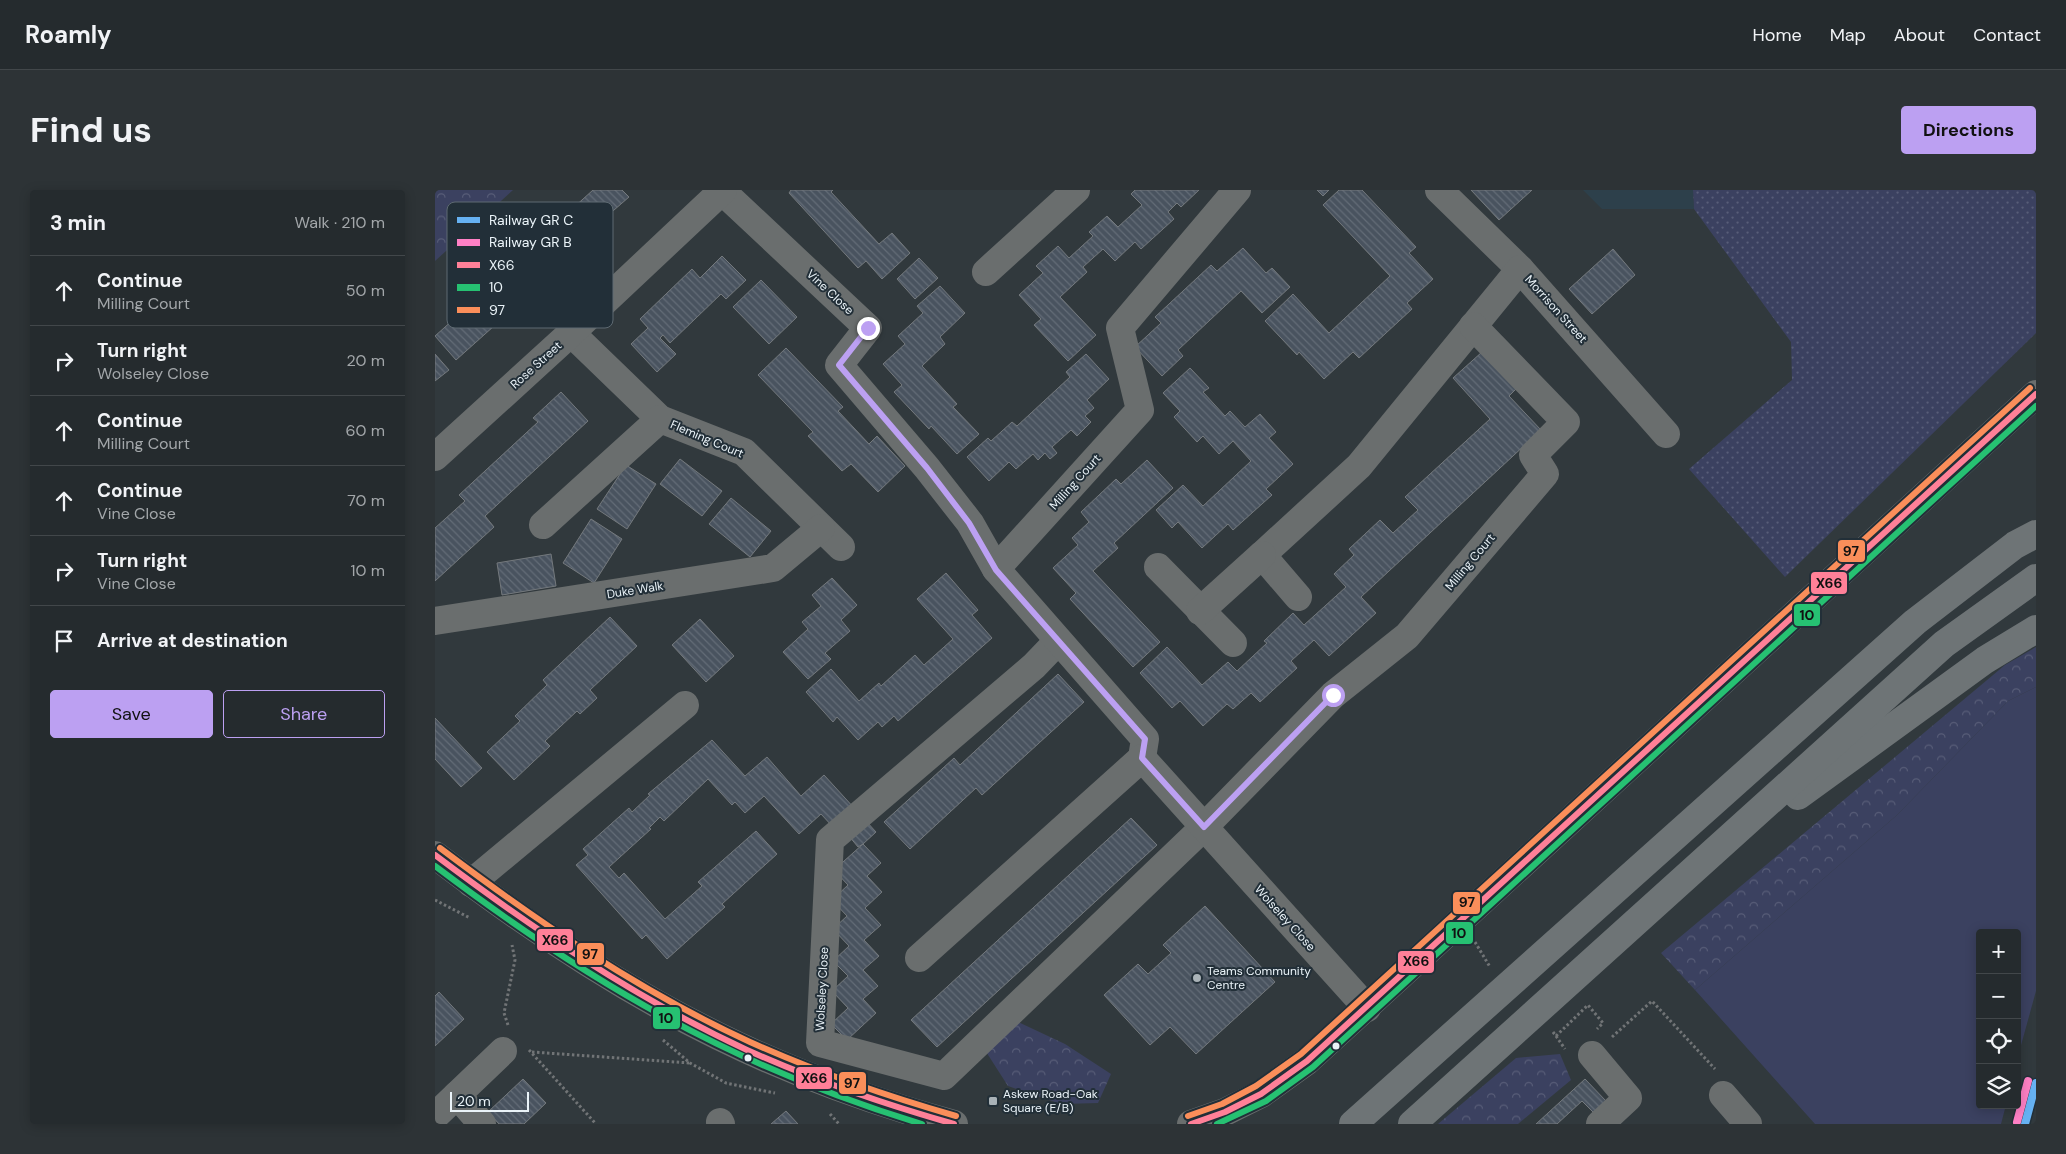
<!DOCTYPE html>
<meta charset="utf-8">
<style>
body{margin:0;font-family:"DM Sans",sans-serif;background:#2d3336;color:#f1f3f6}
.controls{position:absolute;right:15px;bottom:15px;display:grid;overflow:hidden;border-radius:5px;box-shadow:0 2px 12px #0003}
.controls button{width:45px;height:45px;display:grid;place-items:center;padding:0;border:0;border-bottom:1px solid #42474a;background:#252b2e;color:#f1f3f6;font:25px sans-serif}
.scale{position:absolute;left:15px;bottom:12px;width:79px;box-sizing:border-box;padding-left:5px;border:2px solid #eaf3f8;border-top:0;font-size:14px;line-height:18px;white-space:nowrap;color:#eaf3f8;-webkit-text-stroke:4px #222f38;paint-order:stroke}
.stop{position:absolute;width:15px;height:15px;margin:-11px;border:4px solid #bca0f2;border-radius:50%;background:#fff}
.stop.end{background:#bca0f2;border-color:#fff;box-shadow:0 1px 5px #0008}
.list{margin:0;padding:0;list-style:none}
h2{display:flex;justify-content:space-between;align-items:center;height:65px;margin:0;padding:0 20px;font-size:21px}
h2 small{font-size:16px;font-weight:400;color:#a3a7aa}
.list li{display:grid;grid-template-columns:32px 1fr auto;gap:15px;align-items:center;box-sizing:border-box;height:70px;padding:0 20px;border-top:1px solid #42474a}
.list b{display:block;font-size:19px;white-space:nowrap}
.list p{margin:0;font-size:16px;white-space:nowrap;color:#a3a7aa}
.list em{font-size:16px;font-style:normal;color:#a3a7aa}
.actions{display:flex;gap:10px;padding:15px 20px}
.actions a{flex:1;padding:11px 0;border:1px solid #bca0f2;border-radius:5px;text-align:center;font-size:18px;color:#bca0f2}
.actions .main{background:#bca0f2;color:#111}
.icon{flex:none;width:28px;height:28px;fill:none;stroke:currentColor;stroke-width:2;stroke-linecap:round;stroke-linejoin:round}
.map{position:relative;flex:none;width:1601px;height:934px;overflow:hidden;border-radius:5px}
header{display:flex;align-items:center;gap:30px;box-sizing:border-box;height:70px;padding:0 25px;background:#252b2e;border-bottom:1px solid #42474a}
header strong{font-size:24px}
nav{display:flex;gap:28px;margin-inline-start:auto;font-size:18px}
.intro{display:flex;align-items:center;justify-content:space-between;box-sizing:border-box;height:120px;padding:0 30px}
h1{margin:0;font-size:35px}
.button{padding:12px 22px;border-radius:5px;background:#bca0f2;color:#111;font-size:18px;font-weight:700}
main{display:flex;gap:30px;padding:0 30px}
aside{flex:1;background:#252b2e;border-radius:5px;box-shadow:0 2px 12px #0003}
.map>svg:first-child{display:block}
</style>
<header>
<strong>Roamly</strong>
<nav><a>Home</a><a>Map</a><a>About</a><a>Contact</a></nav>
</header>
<div class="intro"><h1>Find us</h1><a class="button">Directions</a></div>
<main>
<aside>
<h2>3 min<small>Walk · 210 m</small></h2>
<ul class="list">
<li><svg class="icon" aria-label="ahead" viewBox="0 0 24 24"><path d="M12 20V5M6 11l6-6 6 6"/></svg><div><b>Continue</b><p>Milling Court</p></div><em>50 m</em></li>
<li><svg class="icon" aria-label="right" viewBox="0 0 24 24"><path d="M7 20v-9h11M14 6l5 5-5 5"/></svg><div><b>Turn right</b><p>Wolseley Close</p></div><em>20 m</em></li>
<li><svg class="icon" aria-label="ahead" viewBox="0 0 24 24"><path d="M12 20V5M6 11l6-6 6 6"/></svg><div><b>Continue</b><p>Milling Court</p></div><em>60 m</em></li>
<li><svg class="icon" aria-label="ahead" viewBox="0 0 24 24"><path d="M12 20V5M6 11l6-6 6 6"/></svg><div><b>Continue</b><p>Vine Close</p></div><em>70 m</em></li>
<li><svg class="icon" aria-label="right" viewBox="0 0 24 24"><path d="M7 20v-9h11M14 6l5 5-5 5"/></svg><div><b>Turn right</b><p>Vine Close</p></div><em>10 m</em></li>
<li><svg class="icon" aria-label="arrive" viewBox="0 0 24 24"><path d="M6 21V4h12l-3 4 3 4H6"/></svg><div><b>Arrive at destination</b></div></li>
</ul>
<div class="actions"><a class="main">Save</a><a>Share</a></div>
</aside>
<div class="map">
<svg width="1601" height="934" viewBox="0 0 1601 934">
<defs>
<pattern id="forest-crowns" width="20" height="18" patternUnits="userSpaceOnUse" patternTransform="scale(1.25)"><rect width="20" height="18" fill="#3b4160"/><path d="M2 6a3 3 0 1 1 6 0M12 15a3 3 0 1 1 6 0" fill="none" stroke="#585d78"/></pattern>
<pattern id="park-dots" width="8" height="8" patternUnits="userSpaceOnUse" patternTransform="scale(1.25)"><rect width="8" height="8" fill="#3b4160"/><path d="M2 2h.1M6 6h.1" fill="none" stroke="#585d78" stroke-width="1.8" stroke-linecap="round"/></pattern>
<pattern id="building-back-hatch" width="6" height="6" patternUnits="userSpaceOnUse" patternTransform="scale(1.25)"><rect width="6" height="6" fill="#49535f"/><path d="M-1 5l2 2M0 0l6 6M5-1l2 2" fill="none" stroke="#636c77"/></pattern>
</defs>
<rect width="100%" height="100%" fill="#31393d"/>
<polygon fill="#2d404b" points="1148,0 1258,0 1259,19 1167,19"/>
<polygon fill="#3b4160" points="1601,497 1601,801 1582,870 1582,743 1545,743 1545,915 1571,915 1566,934 1380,934 1260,800 1462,625 1573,511"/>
<g fill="url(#forest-crowns)">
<polygon points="0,0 78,0 0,71"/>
<polygon points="1601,457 1601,497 1573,511 1462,625 1260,800 1226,763 1570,475"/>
<polygon points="579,830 630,854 676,884 663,913 626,914 573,896 548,857"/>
<polygon points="1125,864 1136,890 1083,934 1003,934 1081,868"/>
</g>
<polygon fill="url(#park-dots)" points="1258,0 1601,0 1601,143 1350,387 1254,279 1357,190 1356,152 1259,19"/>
<g fill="url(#building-back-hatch)" stroke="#74797d">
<polygon points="158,0 187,0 194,7 156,40 137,19"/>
<polygon points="356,0 398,0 396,2 444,54 457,43 475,63 447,89 431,71 423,78 354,3"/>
<polygon points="700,0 764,0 746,17 742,13 733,22 739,29 706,59 700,52 680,71 668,59 648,77 652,82 625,107 661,145 633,171 599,135 606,129 584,105 608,83 601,76 623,56 634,68 658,46 654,42 672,26 683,37 707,15 696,4"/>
<polygon points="882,0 894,0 888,6"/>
<polygon points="904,0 927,0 981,57 974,63 998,89 972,113 977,119 924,168 918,162 889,189 864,162 862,165 830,131 858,104 894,143 955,86 888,15"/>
<polygon points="1036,0 1097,0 1064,30"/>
<polygon points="808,58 831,83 837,78 855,97 827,123 806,101 743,160 748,166 727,186 700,157 726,133 720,127 776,75 782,81"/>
<polygon points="1178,59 1200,85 1157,124 1134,99"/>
<polygon points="287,66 311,90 291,109 286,104 235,153 228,145 225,148 241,164 222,182 196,154 213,138 205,129 257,79 265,88"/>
<polygon points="484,68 503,88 480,109 462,89"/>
<polygon points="326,90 362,127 334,154 298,117"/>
<polygon points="505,96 530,123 505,147 510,154 487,176 522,214 518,217 544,244 522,264 496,236 494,239 459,202 467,195 448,174 470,154 463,146 488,123 482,116"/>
<polygon points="38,112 59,136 21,170 0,146"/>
<polygon points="351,158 408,217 403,221 434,254 442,246 470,276 443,302 416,274 407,281 373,246 378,242 323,185"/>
<polygon points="1047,162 1081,199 1074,206 1106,240 926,407 941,423 894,466 879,450 856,471 862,478 825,512 816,503 798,519 792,514 768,536 745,511 737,518 705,483 732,457 767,495 793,472 802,481 832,453 829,451 858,423 869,435 911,397 899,384 919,365 914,359 945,330 958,343 983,320 970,307 1055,229 1018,188"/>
<polygon points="0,164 14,180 0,191"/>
<polygon points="651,164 674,189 652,210 659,218 650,226 656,232 642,246 636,240 617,257 622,263 615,269 610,263 603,270 598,264 581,279 574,272 554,291 532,267 553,248 556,251 577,232 582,236 635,187 631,182"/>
<polygon points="755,178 774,198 768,202 790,226 795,221 810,237 825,224 841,242 834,248 858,274 831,299 837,305 798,340 793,334 767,358 743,332 737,338 721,320 748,295 768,316 816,271 798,251 784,264 768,246 762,252 739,227 745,221 728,203"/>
<polygon points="126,202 153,231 50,326 59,337 0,391 0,338 30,311 24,305 103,232 98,228"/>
<polygon points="245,269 287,301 267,326 225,294"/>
<polygon points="712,270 738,298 679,353 683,358 658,381 725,452 698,477 635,409 641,403 618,378 643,355 637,348 654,332 646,322 681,289 686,294"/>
<polygon points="191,275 221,294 192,339 162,319"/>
<polygon points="296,308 336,341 315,367 274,334"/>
<polygon points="156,329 187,349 159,393 128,373"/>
<polygon points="116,364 121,396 67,405 62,373"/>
<polygon points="511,383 543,420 537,425 557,448 463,531 459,526 447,537 443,532 423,550 402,527 398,532 371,502 396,479 424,511 444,493 446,496 480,465 489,475 518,449 482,409"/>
<polygon points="397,388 422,415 406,430 415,441 390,463 396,469 373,489 348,462 373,439 367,432 386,416 377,405"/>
<polygon points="175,427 202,456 155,500 162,508 145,524 142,521 110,551 115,556 79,590 52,562 85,531 80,526 112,495 108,490"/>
<polygon points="265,429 299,466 271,492 237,455"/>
<polygon points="623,484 649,512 547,605 541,598 475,659 449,632 519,568 525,575"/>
<polygon points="0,528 47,578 26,597 0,569"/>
<polygon points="277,550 310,586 332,567 366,606 389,585 441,642 428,654 423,657 414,646 410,650 386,624 364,644 329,606 310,623 300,612 297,615 273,589 229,631 225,627 214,638 216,639 174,677 184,688 189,683 230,729 267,696 263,692 321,641 342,664 287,714 290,717 232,769 211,745 207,749 141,675 153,665 148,659 194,618 197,622 215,605 213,604"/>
<polygon points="696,628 722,655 502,857 476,830"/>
<polygon points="428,654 446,673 432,686 447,702 430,718 446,735 429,750 444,766 428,780 443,796 428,809 441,823 412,850 396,834 413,818 397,801 413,786 398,771 414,756 398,739 412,726 397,710 413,695 399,680"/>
<polygon points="770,716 840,792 761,864 735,837 715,855 669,805 703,774 713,784 736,763 728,755"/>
<polygon points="4,802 29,829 0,856 0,806"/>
<polygon points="88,889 111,913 89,934 64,934 53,922"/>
<polygon points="1150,889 1171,911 1159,923 1147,911 1122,934 1101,934"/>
<polygon points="351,921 363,934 336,934"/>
</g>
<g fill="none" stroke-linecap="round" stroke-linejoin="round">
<g stroke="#717476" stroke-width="3" stroke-dasharray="2.5 2.5" stroke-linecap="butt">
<polyline points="0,710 35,728"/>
<polyline points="1040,752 1055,777"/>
<polyline points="73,835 69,823 80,770 77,755"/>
<polyline points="1118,842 1121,846 1153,815 1168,833 1162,839"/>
<polyline points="1121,846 1130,859"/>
<polyline points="1177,847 1217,811 1280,879"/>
<polyline points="228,850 255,873 291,893 340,903"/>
<polyline points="94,860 161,934"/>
<polyline points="97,862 255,873"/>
<polyline points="395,924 404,934"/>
</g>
<g stroke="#6a6e6e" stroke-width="28">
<polyline points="1004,0 1085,79 1231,244"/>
<polyline points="287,1 433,138 404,175 492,278 535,333 561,379"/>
<polyline points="551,82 641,0"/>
<polyline points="136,143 225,229 309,262 406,357"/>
<polyline points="0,267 136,143 288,0"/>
<polyline points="108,335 225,229"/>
<polyline points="723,377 798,453"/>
<polyline points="863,407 827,365 924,276 1085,79"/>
<polyline points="765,421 827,365"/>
<polyline points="0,431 338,378 386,338"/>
<polyline points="623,451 599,476 395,650 385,853 509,886 769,637 898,505 972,446 1110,284 1098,265 1131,232 1038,136"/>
<polyline points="707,568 710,549 561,379 705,220 685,138 802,0"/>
<path d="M0 665C88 733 183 797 283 846 358 883 438 912 519 934"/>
<polyline points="36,693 250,515"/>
<polyline points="484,768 707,568 932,818"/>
<polyline points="1157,865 1193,908 1165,934"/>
<polyline points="22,905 47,934"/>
<polyline points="1288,905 1313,934"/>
<polyline points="0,926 68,861"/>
<polyline points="285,932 286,934"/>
<polyline points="756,934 790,922 826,904 872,871 1601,204"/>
</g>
<g stroke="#6e7476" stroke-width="28">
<polyline points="1363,606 1550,470 1601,439"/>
<polyline points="918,934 1480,432 1580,355 1601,344"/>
<polyline points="977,934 1509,454 1601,388"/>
</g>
<defs>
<g id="bus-1">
<path d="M0 665C98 739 200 808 312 860 379 890 448 914 519 934"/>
<polyline points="756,934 790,922 826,904 872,871 1601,204"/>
</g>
<g id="bus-2">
<path d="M0 676C154 793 301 878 487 934"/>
<polyline points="782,934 831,911 878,877 1601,216"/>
</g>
<g id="bus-3">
<path d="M5 658C103 732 204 801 315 852 382 882 451 906 521 926"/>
<polyline points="753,926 787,914 821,896 866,864 1595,198"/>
</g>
</defs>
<use href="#bus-1" stroke="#222f38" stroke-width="10"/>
<use href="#bus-2" stroke="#222f38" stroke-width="10"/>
<use href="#bus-3" stroke="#222f38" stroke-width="10"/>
<use href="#bus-1" stroke="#ff8098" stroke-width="6"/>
<use href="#bus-2" stroke="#26c172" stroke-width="6"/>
<use href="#bus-3" stroke="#fa8e5a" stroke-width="6"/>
<defs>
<polyline id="rail-1" points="1590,934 1601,893"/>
<polyline id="rail-2" points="1582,932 1593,891"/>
</defs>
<use href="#rail-1" stroke="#222f38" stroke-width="11"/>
<use href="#rail-2" stroke="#222f38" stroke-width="11"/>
<use href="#rail-1" stroke="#66b1f2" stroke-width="8"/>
<use href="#rail-2" stroke="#ff80c5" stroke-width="8"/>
</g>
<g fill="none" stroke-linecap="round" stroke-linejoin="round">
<polyline stroke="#bca0f2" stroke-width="6" points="433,138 404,175 492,278 534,333 561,380 710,549 707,568 769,637 898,505"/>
</g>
<g fill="#a9b2b7" stroke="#222f38" stroke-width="2">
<circle cx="762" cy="788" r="5"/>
<rect x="553" y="906" width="10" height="10" rx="2.5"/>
</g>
<g fill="#eaf3f8" stroke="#222f38" stroke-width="2">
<circle cx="901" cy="856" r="4.5"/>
<circle cx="313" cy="868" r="4.5"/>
</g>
<g text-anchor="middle" stroke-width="4" stroke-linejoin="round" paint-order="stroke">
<g font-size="12" fill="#eaf3f8" stroke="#222f38">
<text transform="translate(395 102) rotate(43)" y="4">Vine Close</text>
<text transform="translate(1121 119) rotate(48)" y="4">Morrison Street</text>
<text transform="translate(101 175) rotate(-42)" y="4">Rose Street</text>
<text transform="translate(272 249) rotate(23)" y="4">Fleming Court</text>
<text transform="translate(640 292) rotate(-48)" y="4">Milling Court</text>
<text transform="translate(1035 372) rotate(-50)" y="4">Milling Court</text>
<text transform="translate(200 400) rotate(-9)" y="4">Duke Walk</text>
<text transform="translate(850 728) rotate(48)" y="4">Wolseley Close</text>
<text transform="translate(387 799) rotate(-87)" y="4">Wolseley Close</text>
</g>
<g font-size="12" fill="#eaf3f8" stroke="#222f38" text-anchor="start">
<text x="772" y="785">Teams Community<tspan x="772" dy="14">Centre</tspan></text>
<text x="568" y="908">Askew Road-Oak<tspan x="568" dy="14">Square (E/B)</tspan></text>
</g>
</g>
<rect x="12" y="12" width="166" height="126" rx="8" fill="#222f38" stroke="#5e6a72" stroke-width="1"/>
<rect x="22" y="27" width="23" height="6" fill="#66b1f2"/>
<rect x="22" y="49" width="23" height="7" fill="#ff80c5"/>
<rect x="22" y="72" width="23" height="6" fill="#ff8098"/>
<rect x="22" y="94" width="23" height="7" fill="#26c172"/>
<rect x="22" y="117" width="23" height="6" fill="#fa8e5a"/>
<g font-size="14" fill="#eaf3f8">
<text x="54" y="35">Railway GR C</text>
<text x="54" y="57">Railway GR B</text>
<text x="54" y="80">X66</text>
<text x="54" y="102">10</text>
<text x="54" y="125">97</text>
</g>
<g stroke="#222f38" stroke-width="2">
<rect x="1402" y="349" width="29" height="24" rx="5" fill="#fa8e5a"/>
<rect x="1375" y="381" width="38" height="24" rx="5" fill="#ff8098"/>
<rect x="1358" y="413" width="28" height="24" rx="5" fill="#26c172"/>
<rect x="1017" y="701" width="29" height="24" rx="5" fill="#fa8e5a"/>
<rect x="1010" y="731" width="29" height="24" rx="5" fill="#26c172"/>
<rect x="101" y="738" width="38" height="24" rx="5" fill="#ff8098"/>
<rect x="141" y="752" width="29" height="24" rx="5" fill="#fa8e5a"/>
<rect x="962" y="760" width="38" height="24" rx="5" fill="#ff8098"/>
<rect x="217" y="816" width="29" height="24" rx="5" fill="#26c172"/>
<rect x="360" y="876" width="38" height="24" rx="5" fill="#ff8098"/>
<rect x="403" y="881" width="29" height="24" rx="5" fill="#fa8e5a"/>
</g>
<g font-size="14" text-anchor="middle" font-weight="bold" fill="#111">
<text x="1416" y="366">97</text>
<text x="1394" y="398">X66</text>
<text x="1372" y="430">10</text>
<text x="1032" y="717">97</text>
<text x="1024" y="748">10</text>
<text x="120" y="755">X66</text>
<text x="155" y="769">97</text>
<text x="981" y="776">X66</text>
<text x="231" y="833">10</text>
<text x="379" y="893">X66</text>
<text x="417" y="898">97</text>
</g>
</svg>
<div class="controls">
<button>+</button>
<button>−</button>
<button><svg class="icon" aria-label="locate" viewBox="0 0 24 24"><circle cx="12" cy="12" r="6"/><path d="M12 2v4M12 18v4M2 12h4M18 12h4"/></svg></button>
<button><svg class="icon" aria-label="layers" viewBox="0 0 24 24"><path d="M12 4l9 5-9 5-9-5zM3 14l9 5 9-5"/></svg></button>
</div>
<div class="scale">20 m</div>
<div class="stop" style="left:898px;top:505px"></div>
<div class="stop end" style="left:433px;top:138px"></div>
</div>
</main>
